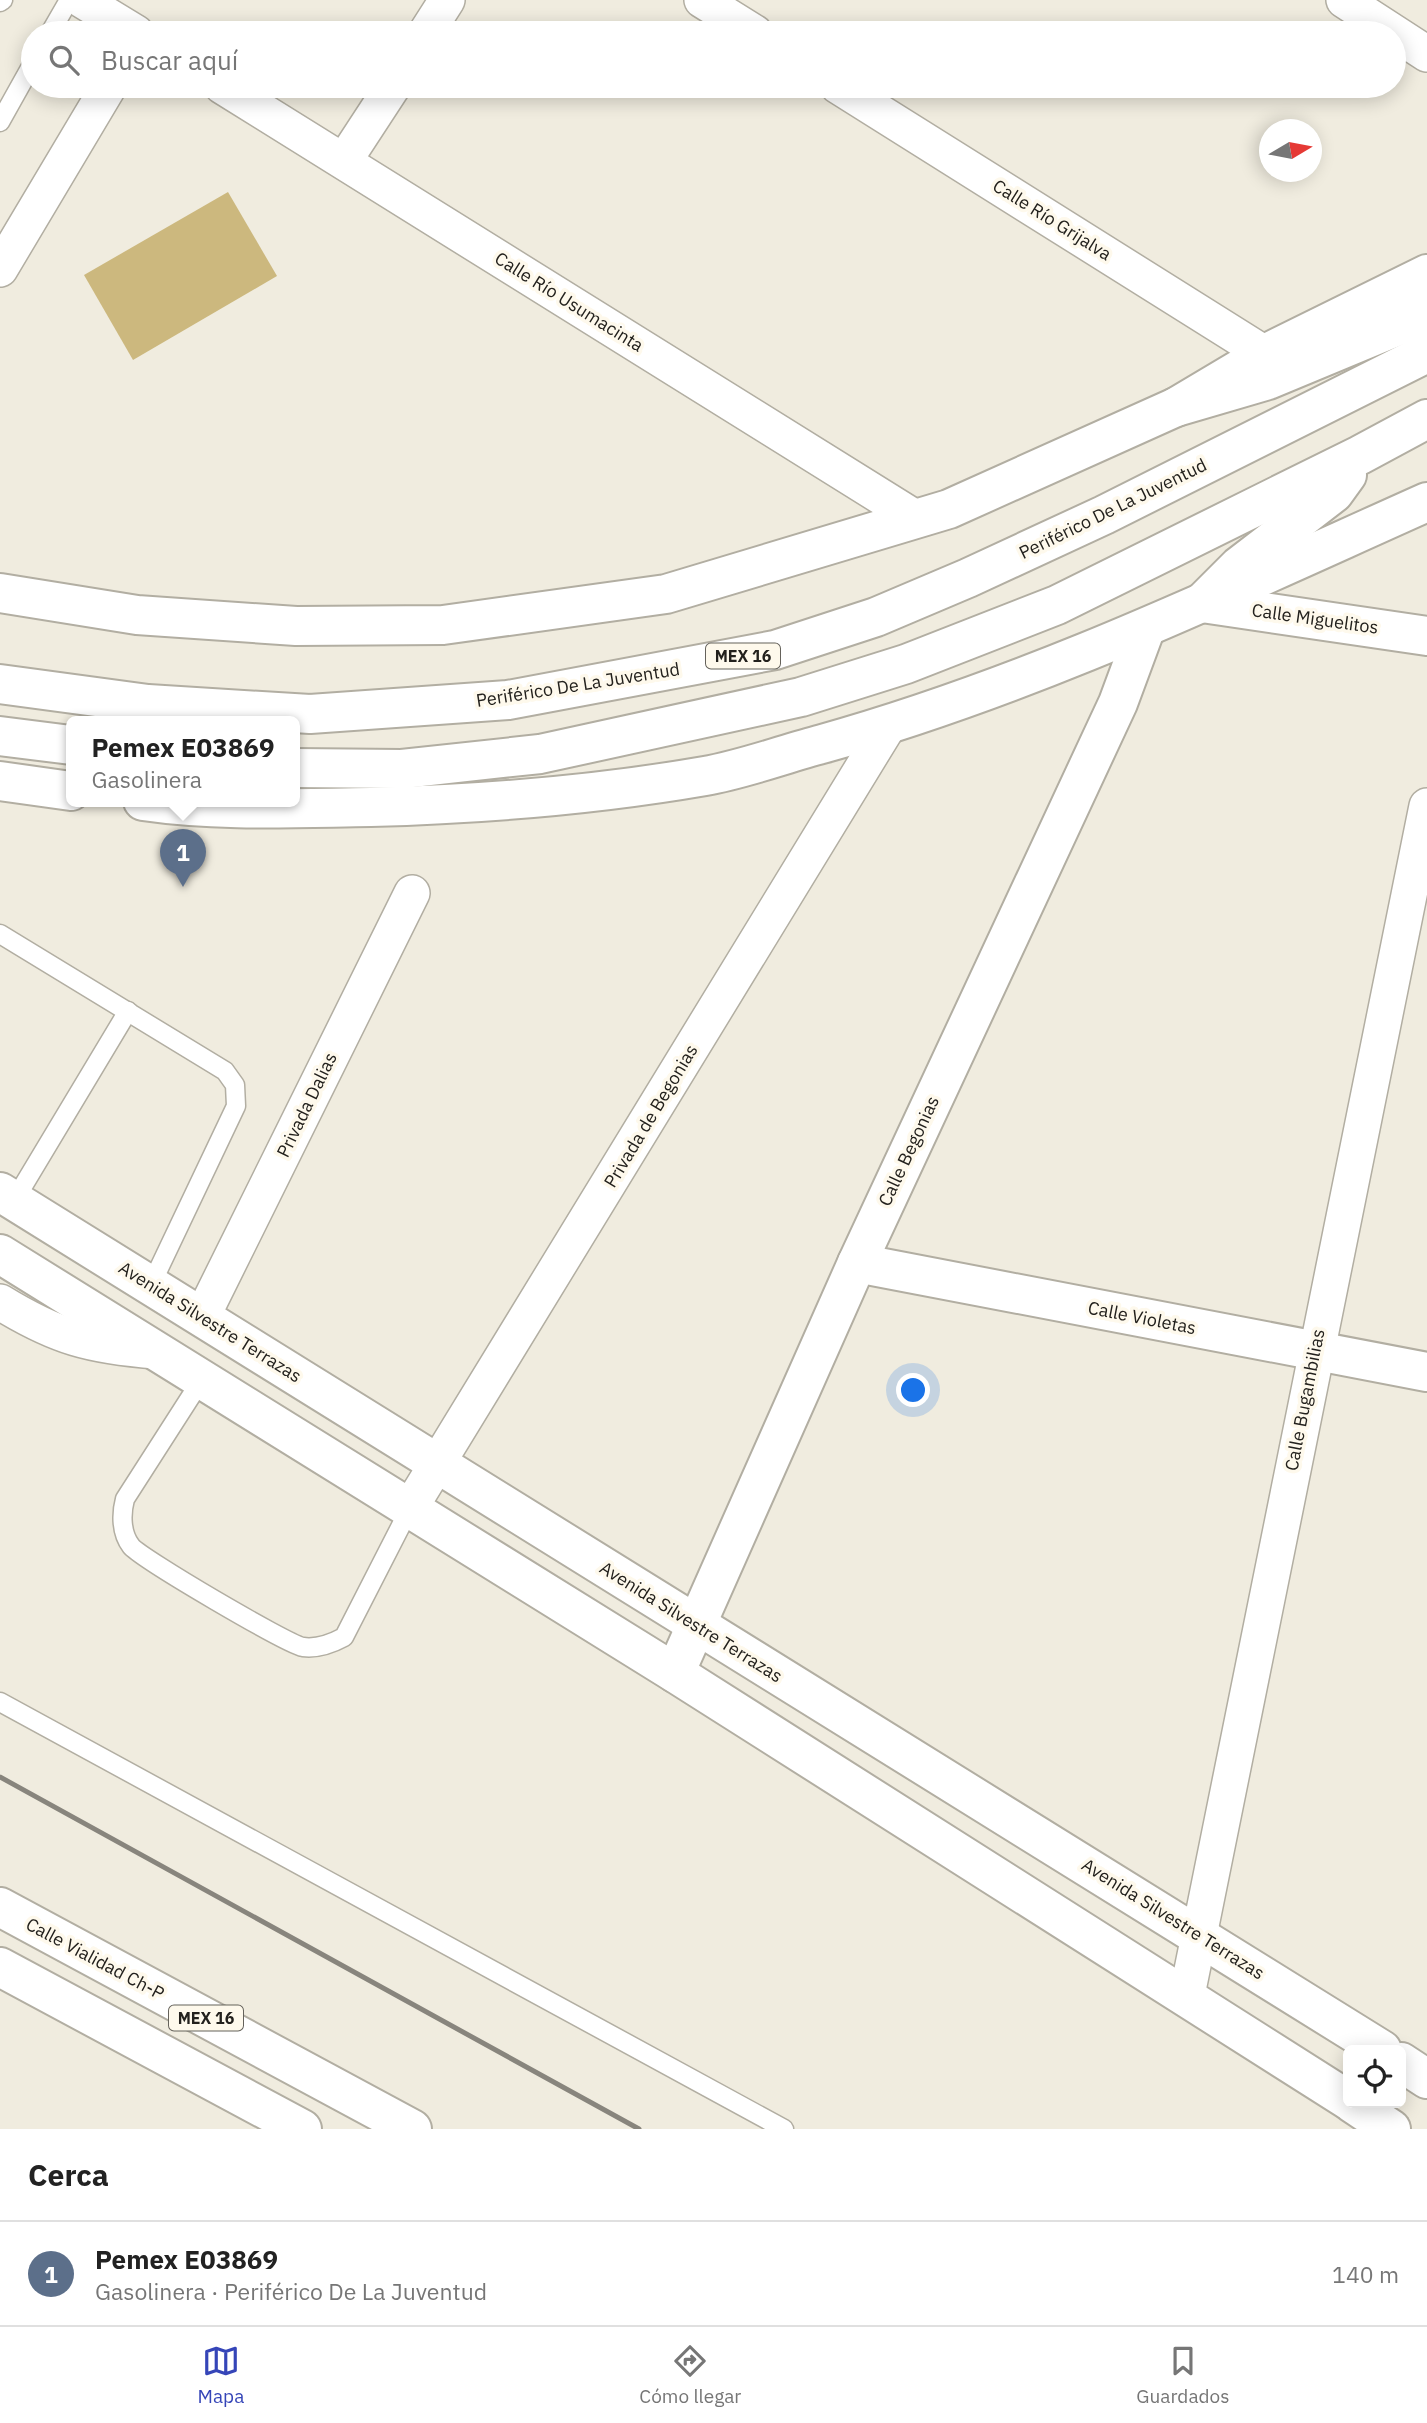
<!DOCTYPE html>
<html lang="es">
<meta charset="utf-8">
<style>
body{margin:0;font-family:"IBM Plex Sans",sans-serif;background:#f2f2f2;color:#222}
.controls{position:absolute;right:21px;bottom:21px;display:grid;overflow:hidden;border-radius:10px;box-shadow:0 4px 18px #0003}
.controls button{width:63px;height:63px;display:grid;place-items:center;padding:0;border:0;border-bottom:2px solid #e0e0e0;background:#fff;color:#222;font:35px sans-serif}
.compass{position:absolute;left:1259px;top:119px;width:63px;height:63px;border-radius:50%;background:#fff;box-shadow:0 4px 18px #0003;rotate:80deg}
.you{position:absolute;left:914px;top:1391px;width:24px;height:24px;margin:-18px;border:5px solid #fff;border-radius:50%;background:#1a73e8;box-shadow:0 0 0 10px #1a73e833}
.badge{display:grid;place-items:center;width:46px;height:46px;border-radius:50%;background:#3545b8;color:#fff;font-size:23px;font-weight:700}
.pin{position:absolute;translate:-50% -58px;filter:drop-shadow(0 2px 4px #0008)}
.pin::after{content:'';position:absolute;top:37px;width:24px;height:21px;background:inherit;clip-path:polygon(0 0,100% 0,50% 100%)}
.popup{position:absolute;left:66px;top:716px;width:234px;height:91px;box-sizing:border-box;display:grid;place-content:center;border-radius:10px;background:#fff;filter:drop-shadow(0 2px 5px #0005);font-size:23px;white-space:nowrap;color:#767676}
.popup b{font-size:26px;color:#222}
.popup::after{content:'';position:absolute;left:50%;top:100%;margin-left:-14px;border:14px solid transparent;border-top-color:#fff}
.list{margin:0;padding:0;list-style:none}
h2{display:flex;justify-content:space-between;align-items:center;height:91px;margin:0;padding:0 28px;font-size:30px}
h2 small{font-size:23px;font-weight:400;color:#767676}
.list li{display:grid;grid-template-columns:46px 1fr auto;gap:21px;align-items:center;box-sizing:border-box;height:105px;padding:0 28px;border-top:2px solid #e0e0e0}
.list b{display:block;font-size:26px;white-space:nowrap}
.list p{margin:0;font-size:23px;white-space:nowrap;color:#767676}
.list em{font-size:23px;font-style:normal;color:#767676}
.icon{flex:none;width:38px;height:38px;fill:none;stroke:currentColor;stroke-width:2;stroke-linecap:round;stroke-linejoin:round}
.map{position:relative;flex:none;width:1427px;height:2129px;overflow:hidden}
.search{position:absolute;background:#fff;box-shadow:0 4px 18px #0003;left:21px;right:21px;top:21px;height:77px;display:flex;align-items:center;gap:18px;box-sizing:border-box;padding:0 24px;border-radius:38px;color:#767676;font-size:26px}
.sheet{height:196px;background:#fff}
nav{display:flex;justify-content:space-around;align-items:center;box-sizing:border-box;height:98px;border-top:2px solid #e0e0e0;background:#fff;font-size:19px;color:#767676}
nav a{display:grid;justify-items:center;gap:4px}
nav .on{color:#3545b8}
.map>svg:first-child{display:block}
</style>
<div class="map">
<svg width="1427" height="2129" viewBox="0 0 1427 2129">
<rect width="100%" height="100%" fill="#f0ecdf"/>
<polygon fill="#ccb87e" points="228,192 277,276 133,360 84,275"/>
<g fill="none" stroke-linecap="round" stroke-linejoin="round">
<defs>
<g id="lane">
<polyline points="0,2 3,0"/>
<polyline points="50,33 69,0"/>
<polyline points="0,122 33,63"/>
<polyline points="0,934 225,1071 235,1085 236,1106 151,1285"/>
<polyline points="14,1201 128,1011"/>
<path d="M202 1379 125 1499C121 1514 121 1533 131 1546 140 1558 287 1644 303 1647 318 1649 331 1644 344 1637L410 1508"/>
<polyline points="0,1702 784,2129"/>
</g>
<g id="street">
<polyline points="82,0 136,33"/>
<polyline points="702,0 755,33"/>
<polyline points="1344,0 1427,54"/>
<polyline points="426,33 447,0"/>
<polyline points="222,86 917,519"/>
<polyline points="838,86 1265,354"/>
<polyline points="344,161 393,86"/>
<polyline points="0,269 109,86"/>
<path d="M0 1302C57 1337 90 1346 157 1351"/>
<polyline points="202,1317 412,893"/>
<polyline points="410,1508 890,723"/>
<polyline points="1187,1995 1427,806"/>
</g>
<g id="secondary">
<polyline points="0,593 137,615 296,626 443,625 666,594 949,509 1176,407 1265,354 1427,274"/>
<polyline points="1202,603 1427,636"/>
<polyline points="0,781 71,791"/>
<path d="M143 801C218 812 295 808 371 807 483 804 595 795 705 776 745 769 784 754 822 744 1033 685 1228 591 1427 502"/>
<polyline points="857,1263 1427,1372"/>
<polyline points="675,1673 857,1263 1118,703 1145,630"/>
</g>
<g id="primary">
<polyline points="0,1192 1382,2050"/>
<polyline points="0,1254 675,1673 1348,2100"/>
<polyline points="0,1907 412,2129"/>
<polyline points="0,1967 302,2129"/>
<polyline points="1401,2062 1427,2079"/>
<polyline points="1352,2103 1391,2129"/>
</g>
<g id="highway">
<polyline points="1176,407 1268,380 1427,314"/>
<polyline points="1202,603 1239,566 1334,493 1347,475"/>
<polyline points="0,684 148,704 310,714 508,700 775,650 876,617 968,578 1104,515 1427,353"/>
<polyline points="0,736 71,745"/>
<polyline points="295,768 402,769 540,754 801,697 906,664 1057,605 1360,455 1427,419"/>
</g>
</defs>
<use href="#lane" stroke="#b2aea2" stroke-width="21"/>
<use href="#street" stroke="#b2aea2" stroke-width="38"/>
<use href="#secondary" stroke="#b2aea2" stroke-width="42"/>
<use href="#primary" stroke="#b2aea2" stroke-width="42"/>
<use href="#highway" stroke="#b2aea2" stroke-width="42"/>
<use href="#lane" stroke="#fff" stroke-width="18"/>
<use href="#street" stroke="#fff" stroke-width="35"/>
<use href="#secondary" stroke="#fff" stroke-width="38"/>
<use href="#primary" stroke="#fff" stroke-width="38"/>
<use href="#highway" stroke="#fff" stroke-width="38"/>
<polyline stroke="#88857d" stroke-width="5" points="0,1777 639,2129"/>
</g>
<g text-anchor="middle" stroke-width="7" stroke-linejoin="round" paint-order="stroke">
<g fill="#fef9ec" stroke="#65625b" stroke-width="2">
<rect x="706" y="643.5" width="74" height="25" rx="5"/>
<rect x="169" y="2005.5" width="74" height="25" rx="5"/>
</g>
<g font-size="16" font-weight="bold" fill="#23211d">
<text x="743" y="662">MEX 16</text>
<text x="206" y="2024">MEX 16</text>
</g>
<g font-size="18" fill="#23211d" stroke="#fef9ec">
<text transform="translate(1052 220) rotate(32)" y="6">Calle Río Grijalva</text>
<text transform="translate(569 302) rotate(32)" y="6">Calle Río Usumacinta</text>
<text transform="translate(1113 509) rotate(-26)" y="6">Periférico De La Juventud</text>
<text transform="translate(1315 619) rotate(8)" y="6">Calle Miguelitos</text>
<text transform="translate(578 685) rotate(-9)" y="6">Periférico De La Juventud</text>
<text transform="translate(307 1105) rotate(-64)" y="6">Privada Dalias</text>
<text transform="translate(651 1116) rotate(-59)" y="6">Privada de Begonias</text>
<text transform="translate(909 1151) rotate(-65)" y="6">Calle Begonias</text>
<text transform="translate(1142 1318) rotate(11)" y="6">Calle Violetas</text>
<text transform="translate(210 1322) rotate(32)" y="6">Avenida Silvestre Terrazas</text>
<text transform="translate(1305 1400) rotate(-79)" y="6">Calle Bugambilias</text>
<text transform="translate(691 1622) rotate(32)" y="6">Avenida Silvestre Terrazas</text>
<text transform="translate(1173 1919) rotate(32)" y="6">Avenida Silvestre Terrazas</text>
<text transform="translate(95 1959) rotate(28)" y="6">Calle Vialidad Ch-P</text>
</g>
</g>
</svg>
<div class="controls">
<button><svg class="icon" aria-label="locate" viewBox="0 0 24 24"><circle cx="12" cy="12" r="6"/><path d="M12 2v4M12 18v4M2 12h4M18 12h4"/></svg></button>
</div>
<svg class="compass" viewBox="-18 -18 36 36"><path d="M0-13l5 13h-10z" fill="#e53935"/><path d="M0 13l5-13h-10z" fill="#767676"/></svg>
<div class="you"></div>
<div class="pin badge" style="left:183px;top:887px;background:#5c6f8a">1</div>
<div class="popup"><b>Pemex E03869</b>Gasolinera</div>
<div class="search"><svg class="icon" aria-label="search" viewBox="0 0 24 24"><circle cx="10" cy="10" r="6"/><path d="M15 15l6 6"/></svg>Buscar aquí</div>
</div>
<section class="sheet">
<h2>Cerca<small></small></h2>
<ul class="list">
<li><span class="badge" style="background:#5c6f8a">1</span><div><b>Pemex E03869</b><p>Gasolinera · Periférico De La Juventud</p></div><em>140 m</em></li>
</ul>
</section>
<nav>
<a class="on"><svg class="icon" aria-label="map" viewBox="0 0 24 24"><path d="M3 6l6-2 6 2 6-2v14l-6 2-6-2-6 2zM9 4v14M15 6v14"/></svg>Mapa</a>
<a><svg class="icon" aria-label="directions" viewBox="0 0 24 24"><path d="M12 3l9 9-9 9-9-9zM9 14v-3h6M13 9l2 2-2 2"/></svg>Cómo llegar</a>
<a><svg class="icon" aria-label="saved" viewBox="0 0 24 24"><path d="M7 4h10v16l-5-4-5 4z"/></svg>Guardados</a>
</nav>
